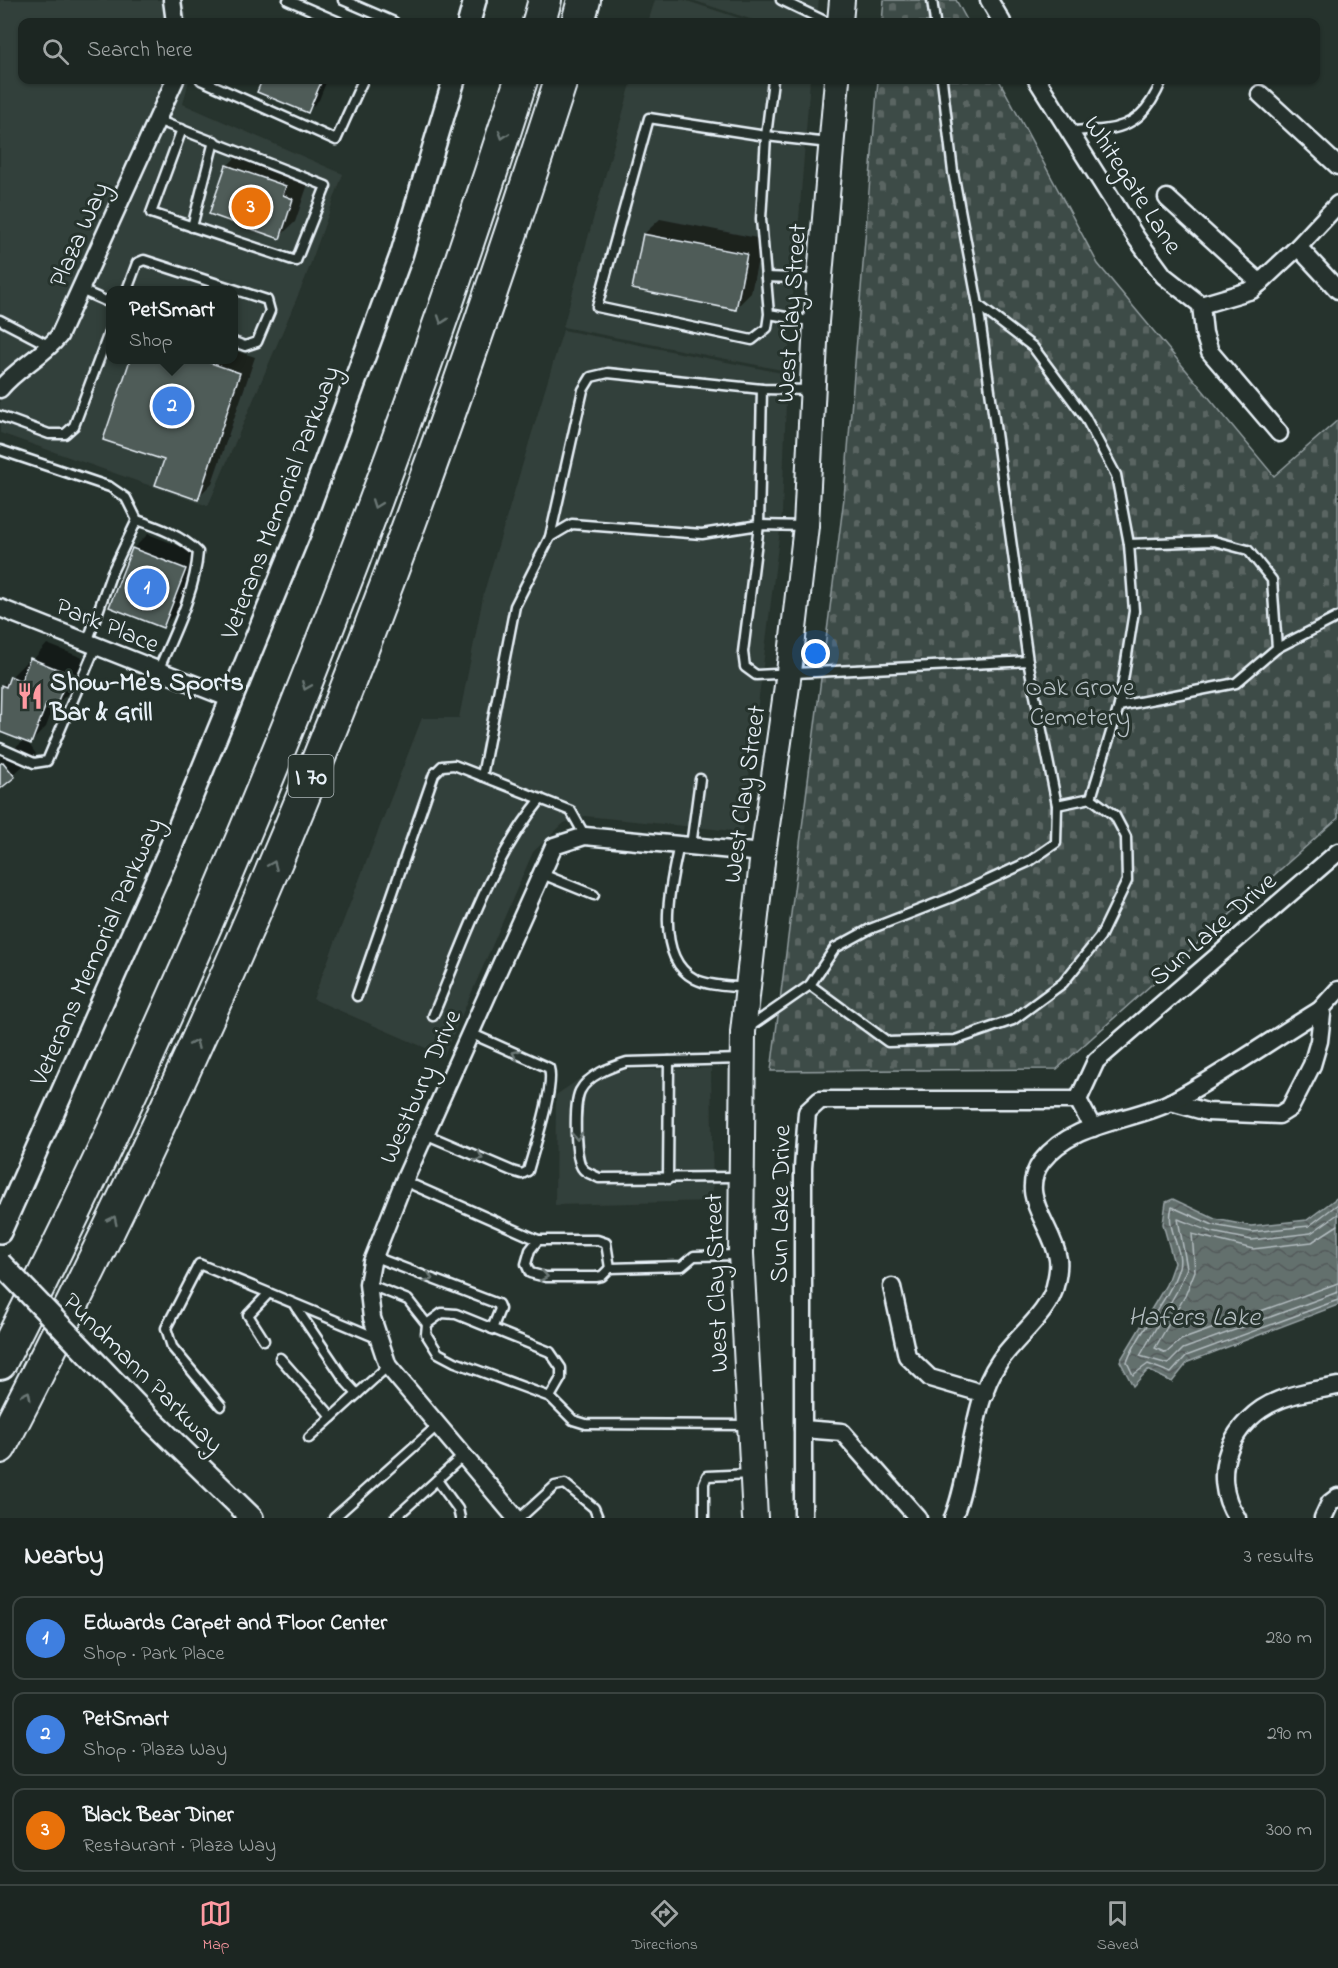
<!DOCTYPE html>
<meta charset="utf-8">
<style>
body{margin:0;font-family:"Indie Flower",sans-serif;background:#252e2a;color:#f1f3f6}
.you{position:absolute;left:816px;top:654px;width:21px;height:21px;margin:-15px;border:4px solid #fff;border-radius:50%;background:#1a73e8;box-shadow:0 0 0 9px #1a73e833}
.badge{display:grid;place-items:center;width:39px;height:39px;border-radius:50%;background:#ff9aa2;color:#fff;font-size:20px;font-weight:700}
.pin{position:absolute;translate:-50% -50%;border:3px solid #fff;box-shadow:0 2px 6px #0006}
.popup{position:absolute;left:106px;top:286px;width:132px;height:78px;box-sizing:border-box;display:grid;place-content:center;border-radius:12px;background:#1c2622;filter:drop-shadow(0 2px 4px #0005);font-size:20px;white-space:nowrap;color:#a0a5a5}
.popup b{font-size:22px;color:#f1f3f6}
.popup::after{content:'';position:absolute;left:50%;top:100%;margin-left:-12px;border:12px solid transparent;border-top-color:#1c2622}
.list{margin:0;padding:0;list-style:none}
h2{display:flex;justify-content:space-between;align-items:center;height:78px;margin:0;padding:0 24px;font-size:26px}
h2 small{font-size:20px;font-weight:400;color:#a0a5a5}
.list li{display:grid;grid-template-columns:39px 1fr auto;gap:18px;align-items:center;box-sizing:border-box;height:84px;margin:0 12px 12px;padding:0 12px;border:2px solid #3a4340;border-radius:12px}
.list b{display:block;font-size:22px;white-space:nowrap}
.list p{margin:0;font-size:20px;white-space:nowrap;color:#a0a5a5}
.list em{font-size:20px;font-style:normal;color:#a0a5a5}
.icon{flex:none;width:33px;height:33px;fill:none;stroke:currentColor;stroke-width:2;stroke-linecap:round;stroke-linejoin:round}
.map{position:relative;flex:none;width:1338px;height:1518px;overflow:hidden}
.search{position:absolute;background:#1c2622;box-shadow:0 2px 4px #0004;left:18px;right:18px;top:18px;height:66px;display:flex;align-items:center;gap:15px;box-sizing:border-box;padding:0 21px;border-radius:12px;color:#a0a5a5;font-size:22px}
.sheet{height:366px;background:#1c2622}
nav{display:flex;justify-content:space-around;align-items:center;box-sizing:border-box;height:84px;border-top:2px solid #3a4340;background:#1c2622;font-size:16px;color:#a0a5a5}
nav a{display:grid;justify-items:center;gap:3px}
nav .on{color:#ff9aa2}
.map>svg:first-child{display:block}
</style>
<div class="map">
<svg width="1338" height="1518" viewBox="0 0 1338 1518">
<defs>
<pattern id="cemetery-stones" width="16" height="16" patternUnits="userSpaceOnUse" patternTransform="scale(1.5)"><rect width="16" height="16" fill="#3e4b47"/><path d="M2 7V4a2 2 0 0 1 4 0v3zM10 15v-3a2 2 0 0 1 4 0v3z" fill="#5a6562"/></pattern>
<pattern id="water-waves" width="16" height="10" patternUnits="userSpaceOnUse" patternTransform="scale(1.5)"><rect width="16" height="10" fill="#636f6d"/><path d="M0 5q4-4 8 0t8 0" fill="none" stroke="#535a5a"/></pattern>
</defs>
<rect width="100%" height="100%" fill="#26332d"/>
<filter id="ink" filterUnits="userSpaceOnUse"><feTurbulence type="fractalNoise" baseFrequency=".0167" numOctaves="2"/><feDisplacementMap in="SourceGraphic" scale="12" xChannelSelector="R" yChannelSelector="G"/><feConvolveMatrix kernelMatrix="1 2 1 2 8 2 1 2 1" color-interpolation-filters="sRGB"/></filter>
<g filter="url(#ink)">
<g fill="#333f3a" fill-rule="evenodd">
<path d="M0 0H175L184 4 188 22H22V80H189L183 104 343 174 305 279 208 506 0 433ZM110 290H234V360H110Z"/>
<polygon points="655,0 684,0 751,22 648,22"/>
<polygon points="692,0 819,0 816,22 759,22"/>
<polygon points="632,80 810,80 787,371 563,327"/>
<polygon points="563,330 787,374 782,514 742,832 585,816 564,823 533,852 444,1056 313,999 422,718 459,718 484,592"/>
<polygon points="711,1068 713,1201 555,1205 556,1095 591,1071"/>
</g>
<g fill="url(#cemetery-stones)" stroke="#939ea0" stroke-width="1.5">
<polygon points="884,0 956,0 968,22 882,22"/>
<polygon points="878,80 999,80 1098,264 1274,476 1338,420 1338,818 1057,1069 771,1071 844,498"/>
</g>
<polygon fill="url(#water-waves)" stroke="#98a3a5" stroke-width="1.5" points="1338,1197 1338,1305 1188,1362 1172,1382 1148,1370 1133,1386 1120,1361 1166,1285 1174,1263 1163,1224 1166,1202 1173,1199 1215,1219 1251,1226 1307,1220"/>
<g fill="#0007">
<polygon points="264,80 327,80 319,100 308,111 259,91"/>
<polygon points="242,151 300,171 297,180 308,184 295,222 279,237 227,166"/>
<polygon points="660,219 762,239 751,293 736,308 644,234"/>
<polygon points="234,350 255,357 212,483 197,498 165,459 105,439 132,360 234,360"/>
<polygon points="148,534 200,554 178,611 162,627 133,549"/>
<polygon points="47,644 83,658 70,692 54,706 46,727 29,744 36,754 0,787 0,744 8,754 25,740 0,730 0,692 2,686 26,662 30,663"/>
</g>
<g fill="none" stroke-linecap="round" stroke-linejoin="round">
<g stroke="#b3bdc0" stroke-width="1.5">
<path d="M1338 1204 1309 1226 1252 1232 1213 1225 1172 1207C1165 1229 1184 1250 1179 1267 1169 1302 1139 1329 1127 1362L1133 1375 1148 1364 1171 1373 1186 1356 1338 1300"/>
<polyline points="1338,1214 1311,1233 1252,1240 1212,1232 1178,1219 1187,1268 1177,1291 1140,1356 1168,1364 1183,1349 1338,1292"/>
<polyline points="1338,1225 1312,1242 1253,1249 1192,1234 1195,1271 1185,1296 1155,1348 1166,1353 1181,1340 1338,1283"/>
</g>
</g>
<g fill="#505c59" stroke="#e8f1f8" stroke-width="1.5">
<polygon points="262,80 322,80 308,113 257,92"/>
<polygon points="226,165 286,186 283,195 293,199 280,239 209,214"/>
<polygon points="643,234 747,254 736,310 632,289"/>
<polygon points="130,360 202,360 240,373 198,500 155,485 164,460 103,440"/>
<polygon points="132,548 186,569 163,628 109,607"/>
<polygon points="30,658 69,674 55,708 46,705 31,744 0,732 1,685 6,687 10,676 21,681"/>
<polygon points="3,762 15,777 0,789 0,764"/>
</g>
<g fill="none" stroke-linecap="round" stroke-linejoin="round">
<defs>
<g id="service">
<polyline points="288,0 339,22"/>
<polyline points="343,0 394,22"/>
<polyline points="781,0 827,22"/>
<polyline points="932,0 935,22"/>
<polyline points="201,80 336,140 363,80"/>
<polyline points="773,80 766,136 829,143"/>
<polyline points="942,80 953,172 978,305 1028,661"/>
<polyline points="157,120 326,186 296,261 151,213 182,129"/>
<path d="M1070 133C1082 128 1089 131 1102 130 1136 127 1150 109 1162 80"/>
<polyline points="192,227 214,141"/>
<polyline points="766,277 819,279"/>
<polyline points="81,290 110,303"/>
<polyline points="127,290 137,263 144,260 267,300 270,311 257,342 245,346 234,342"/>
<polyline points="978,305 1033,347 1085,417 1116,475 1129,544 1134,611 1119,706"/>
<polyline points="769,314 761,219 766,136 649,118 597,307 752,340 767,328 769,314 815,322"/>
<polyline points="0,320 50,346"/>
<polyline points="762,389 759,525 743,652 745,667 756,675 1028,661 1057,805 1091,798 1119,706 1236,683 1277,648 1338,617"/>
<polyline points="0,416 49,434 65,434 74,426 110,330"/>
<path d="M0 450 110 487 126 498 137 520C158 527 182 536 198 552 195 593 174 633 158 671"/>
<polyline points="550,537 583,390 591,377 608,373 762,389 810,390"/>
<polyline points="1129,544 1214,541 1248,550 1272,580 1277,648"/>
<polyline points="87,643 112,572 137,520"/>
<polyline points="0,748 34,763 47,761 96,646"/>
<polyline points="482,776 515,606 550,537 572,524 702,534 759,525 805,526"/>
<path d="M679 845C671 881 652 957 695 979 708 986 729 986 745 988"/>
<polyline points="691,846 700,779"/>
<polyline points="542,874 594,895"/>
<polyline points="810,985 888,1042 955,1040 1013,1020 1063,983 1100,937 1127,881 1126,837 1115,816 1091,798"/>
<polyline points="357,996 434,774 442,766 454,765 571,811 585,836"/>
<path d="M433 1016C464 943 490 861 541 799"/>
<polyline points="748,1028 810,985 835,948 870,929 950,898 1030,861 1056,843 1057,805"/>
<path d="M425 1134 512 1171 522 1174 528 1171C534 1149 555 1087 549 1068L470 1033"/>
<path d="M739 1177 599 1178C594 1175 586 1173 583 1169 574 1159 574 1103 580 1091 588 1075 611 1067 627 1062L742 1059"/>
<polyline points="668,1179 669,1061"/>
<polyline points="404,1181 538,1240 597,1240 606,1243 610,1268"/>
<polyline points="538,1240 530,1250 526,1264 530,1273 546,1277 596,1277 602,1276 610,1268 682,1266 694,1256 738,1255"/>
<polyline points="375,1257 498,1304 500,1309 492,1329"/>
<polyline points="368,1284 408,1300 427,1324 426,1334 438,1353 455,1362 550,1397 573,1420 586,1424 749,1425"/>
<polyline points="295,1306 347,1383 357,1394"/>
<polyline points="427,1324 442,1313 456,1314 550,1352 561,1368 561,1378 550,1397"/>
<polyline points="264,1340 248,1315 268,1294"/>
<polyline points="280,1358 332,1417"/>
<polyline points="221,1406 172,1347 166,1328 199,1264 377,1338"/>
<polyline points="309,1438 388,1366"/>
<polyline points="437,1480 458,1509 460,1518"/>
<polyline points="334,1518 437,1426"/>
<polyline points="395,1518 463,1456"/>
<polyline points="520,1518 555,1486 565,1484 594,1508 598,1518"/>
<polyline points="704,1518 704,1483 707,1476 751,1474"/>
</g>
<g id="minor">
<polyline points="172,0 175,22"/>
<polyline points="989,0 1002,22"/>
<polyline points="1037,80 1137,239 1164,276 1201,305 1252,290 1298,247 1338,204"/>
<polyline points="1260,94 1338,166"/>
<polyline points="1167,198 1260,283"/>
<polyline points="1298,247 1338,290"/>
<polyline points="1201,305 1204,333 1210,352 1279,433"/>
<path d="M0 389C17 368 42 357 59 336L175 80"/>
<polyline points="0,608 231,699"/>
<polyline points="1171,1102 1207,1112 1279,1115 1290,1108 1312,1065 1319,1041 1322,1014 1320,1010"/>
<polyline points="1093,1128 1078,1100 1096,1061 1338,852"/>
<polyline points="892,1287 907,1356 930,1378 985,1394"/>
<polyline points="803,1429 842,1432 918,1518"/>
<polyline points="516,1518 388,1366 372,1318 368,1284 372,1262 404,1181 554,846 585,836 763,853"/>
<polyline points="803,1518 803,1168 807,1112 820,1100 1078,1100"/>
<path d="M953 1518C972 1472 971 1402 999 1362 1014 1339 1050 1312 1055 1286 1057 1278 1059 1266 1058 1259 1053 1225 1016 1196 1042 1161 1073 1121 1132 1122 1173 1101 1223 1074 1271 1040 1320 1010L1338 990"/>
<path d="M1237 1518C1207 1474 1232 1418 1279 1400 1297 1392 1319 1390 1338 1386"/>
<polyline points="1323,1518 1330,1503 1338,1497"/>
</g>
<g id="tertiary">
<polyline points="469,22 475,0"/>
<polyline points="0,1232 168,854 300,531 401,256 454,80"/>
<polyline points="142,1411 252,1518"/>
</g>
<g id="secondary">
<polyline points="840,22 842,0"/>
<polyline points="755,1518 741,1254 743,1032 763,853 789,672 806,526 816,322 837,80"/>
</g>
<g id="motorway">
<polyline points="539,22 545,0"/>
<polyline points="578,22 584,0"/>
<path d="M0 1363C210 950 380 520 521 80"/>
<path d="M0 1447C132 1192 253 930 357 662 432 470 498 276 561 80"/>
</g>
</defs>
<use href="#service" stroke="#e8f1f8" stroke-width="13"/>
<use href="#minor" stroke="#e8f1f8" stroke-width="21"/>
<use href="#tertiary" stroke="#e8f1f8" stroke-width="26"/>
<use href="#secondary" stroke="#e8f1f8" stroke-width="28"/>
<use href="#motorway" stroke="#e8f1f8" stroke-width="36"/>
<use href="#service" stroke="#26332d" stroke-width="8"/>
<use href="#minor" stroke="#26332d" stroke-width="16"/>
<use href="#tertiary" stroke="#26332d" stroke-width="21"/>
<use href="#secondary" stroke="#26332d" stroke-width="24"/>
<use href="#motorway" stroke="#26332d" stroke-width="32"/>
<defs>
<polyline id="tertiary-bridge" points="0,1263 142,1411"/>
</defs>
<use href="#tertiary-bridge" stroke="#e8f1f8" stroke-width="26" stroke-linecap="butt"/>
<use href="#tertiary-bridge" stroke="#26332d" stroke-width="21"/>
</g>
<defs><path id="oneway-chevron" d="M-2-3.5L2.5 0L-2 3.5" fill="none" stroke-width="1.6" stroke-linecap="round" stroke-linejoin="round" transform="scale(1.5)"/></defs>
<g stroke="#6a7674">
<use href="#oneway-chevron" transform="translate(503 135) rotate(108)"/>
<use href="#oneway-chevron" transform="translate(442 320) rotate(109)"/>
<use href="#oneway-chevron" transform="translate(376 504) rotate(110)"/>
<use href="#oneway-chevron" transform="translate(306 686) rotate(112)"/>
<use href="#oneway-chevron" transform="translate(273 865) rotate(-67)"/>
<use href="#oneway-chevron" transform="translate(195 1044) rotate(-66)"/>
<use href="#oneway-chevron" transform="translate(516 1054) rotate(-156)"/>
<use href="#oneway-chevron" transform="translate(577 1136) rotate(88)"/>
<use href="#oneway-chevron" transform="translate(479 1157) rotate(23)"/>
<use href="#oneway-chevron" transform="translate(113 1220) rotate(-64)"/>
<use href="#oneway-chevron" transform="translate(544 1276) rotate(9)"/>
<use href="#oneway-chevron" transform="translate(429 1278) rotate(21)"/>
<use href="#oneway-chevron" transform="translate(27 1395) rotate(-63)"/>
</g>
</g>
<defs>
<symbol id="restaurant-bare" viewBox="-9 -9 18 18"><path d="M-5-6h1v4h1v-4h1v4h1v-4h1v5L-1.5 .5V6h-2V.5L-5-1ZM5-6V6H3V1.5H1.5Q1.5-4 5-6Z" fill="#ff9aa2" stroke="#26332d" stroke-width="2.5" paint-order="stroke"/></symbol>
</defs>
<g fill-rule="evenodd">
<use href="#restaurant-bare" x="11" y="677" width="38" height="38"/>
</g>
<g text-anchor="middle" stroke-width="6" stroke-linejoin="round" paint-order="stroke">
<rect fill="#26332d" stroke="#aeb8bb" stroke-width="1.5" x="288.5" y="755" width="45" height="42" rx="4.5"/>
<g font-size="24" font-weight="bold" fill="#e8f1f8">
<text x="311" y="784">I 70</text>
</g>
<g font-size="26" fill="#e8f1f8" stroke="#26332d">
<text transform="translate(1134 184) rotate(57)" y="9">Whitegate Lane</text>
<text transform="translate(78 234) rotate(-66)" y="9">Plaza Way</text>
<text transform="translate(790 313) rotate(-86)" y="9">West Clay Street</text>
<text transform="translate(279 502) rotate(-69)" y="9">Veterans Memorial Parkway</text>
<text transform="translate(108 624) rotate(22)" y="9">Park Place</text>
<text transform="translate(743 794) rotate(-82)" y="9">West Clay Street</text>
<text transform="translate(1212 928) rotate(-41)" y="9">Sun Lake Drive</text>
<text transform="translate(95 951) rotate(-66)" y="9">Veterans Memorial Parkway</text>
<text transform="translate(419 1086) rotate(-66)" y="9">Westbury Drive</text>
<text transform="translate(779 1204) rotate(-89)" y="9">Sun Lake Drive</text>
<text transform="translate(715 1283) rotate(-92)" y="9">West Clay Street</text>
<text transform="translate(144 1372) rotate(45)" y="9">Pundmann Parkway</text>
</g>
<g font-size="26" font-weight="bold" fill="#e8f1f8" stroke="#26332d" text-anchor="start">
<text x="50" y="690">Show-Me's Sports<tspan x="50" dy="30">Bar &amp; Grill</tspan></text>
</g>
<g font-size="26" fill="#b5bfc3" stroke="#26332d">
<text x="1080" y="695">Oak Grove<tspan x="1080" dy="30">Cemetery</tspan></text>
</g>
<g font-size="27" font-style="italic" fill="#b3bdc0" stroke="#26332d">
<text x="1194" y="1325">Hafers Lake</text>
</g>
</g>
</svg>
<div class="you"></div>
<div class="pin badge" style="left:147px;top:588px;background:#3f7fe0">1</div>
<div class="pin badge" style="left:172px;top:406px;background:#3f7fe0">2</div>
<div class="popup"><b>PetSmart</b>Shop</div>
<div class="pin badge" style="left:251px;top:207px;background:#e8710a">3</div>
<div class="search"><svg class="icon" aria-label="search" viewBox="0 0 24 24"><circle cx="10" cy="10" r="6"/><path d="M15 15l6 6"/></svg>Search here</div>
</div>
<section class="sheet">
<h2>Nearby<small>3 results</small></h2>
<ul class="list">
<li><span class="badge" style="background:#3f7fe0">1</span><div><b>Edwards Carpet and Floor Center</b><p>Shop · Park Place</p></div><em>280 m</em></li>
<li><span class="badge" style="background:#3f7fe0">2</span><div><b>PetSmart</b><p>Shop · Plaza Way</p></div><em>290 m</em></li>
<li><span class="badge" style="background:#e8710a">3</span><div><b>Black Bear Diner</b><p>Restaurant · Plaza Way</p></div><em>300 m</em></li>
</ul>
</section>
<nav>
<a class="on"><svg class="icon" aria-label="map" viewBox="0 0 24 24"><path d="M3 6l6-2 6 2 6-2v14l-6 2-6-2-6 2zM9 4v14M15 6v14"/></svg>Map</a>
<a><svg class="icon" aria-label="directions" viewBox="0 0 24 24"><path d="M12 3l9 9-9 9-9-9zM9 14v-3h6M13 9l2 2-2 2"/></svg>Directions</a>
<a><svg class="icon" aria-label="saved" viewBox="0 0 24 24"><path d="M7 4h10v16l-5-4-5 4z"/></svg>Saved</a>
</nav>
